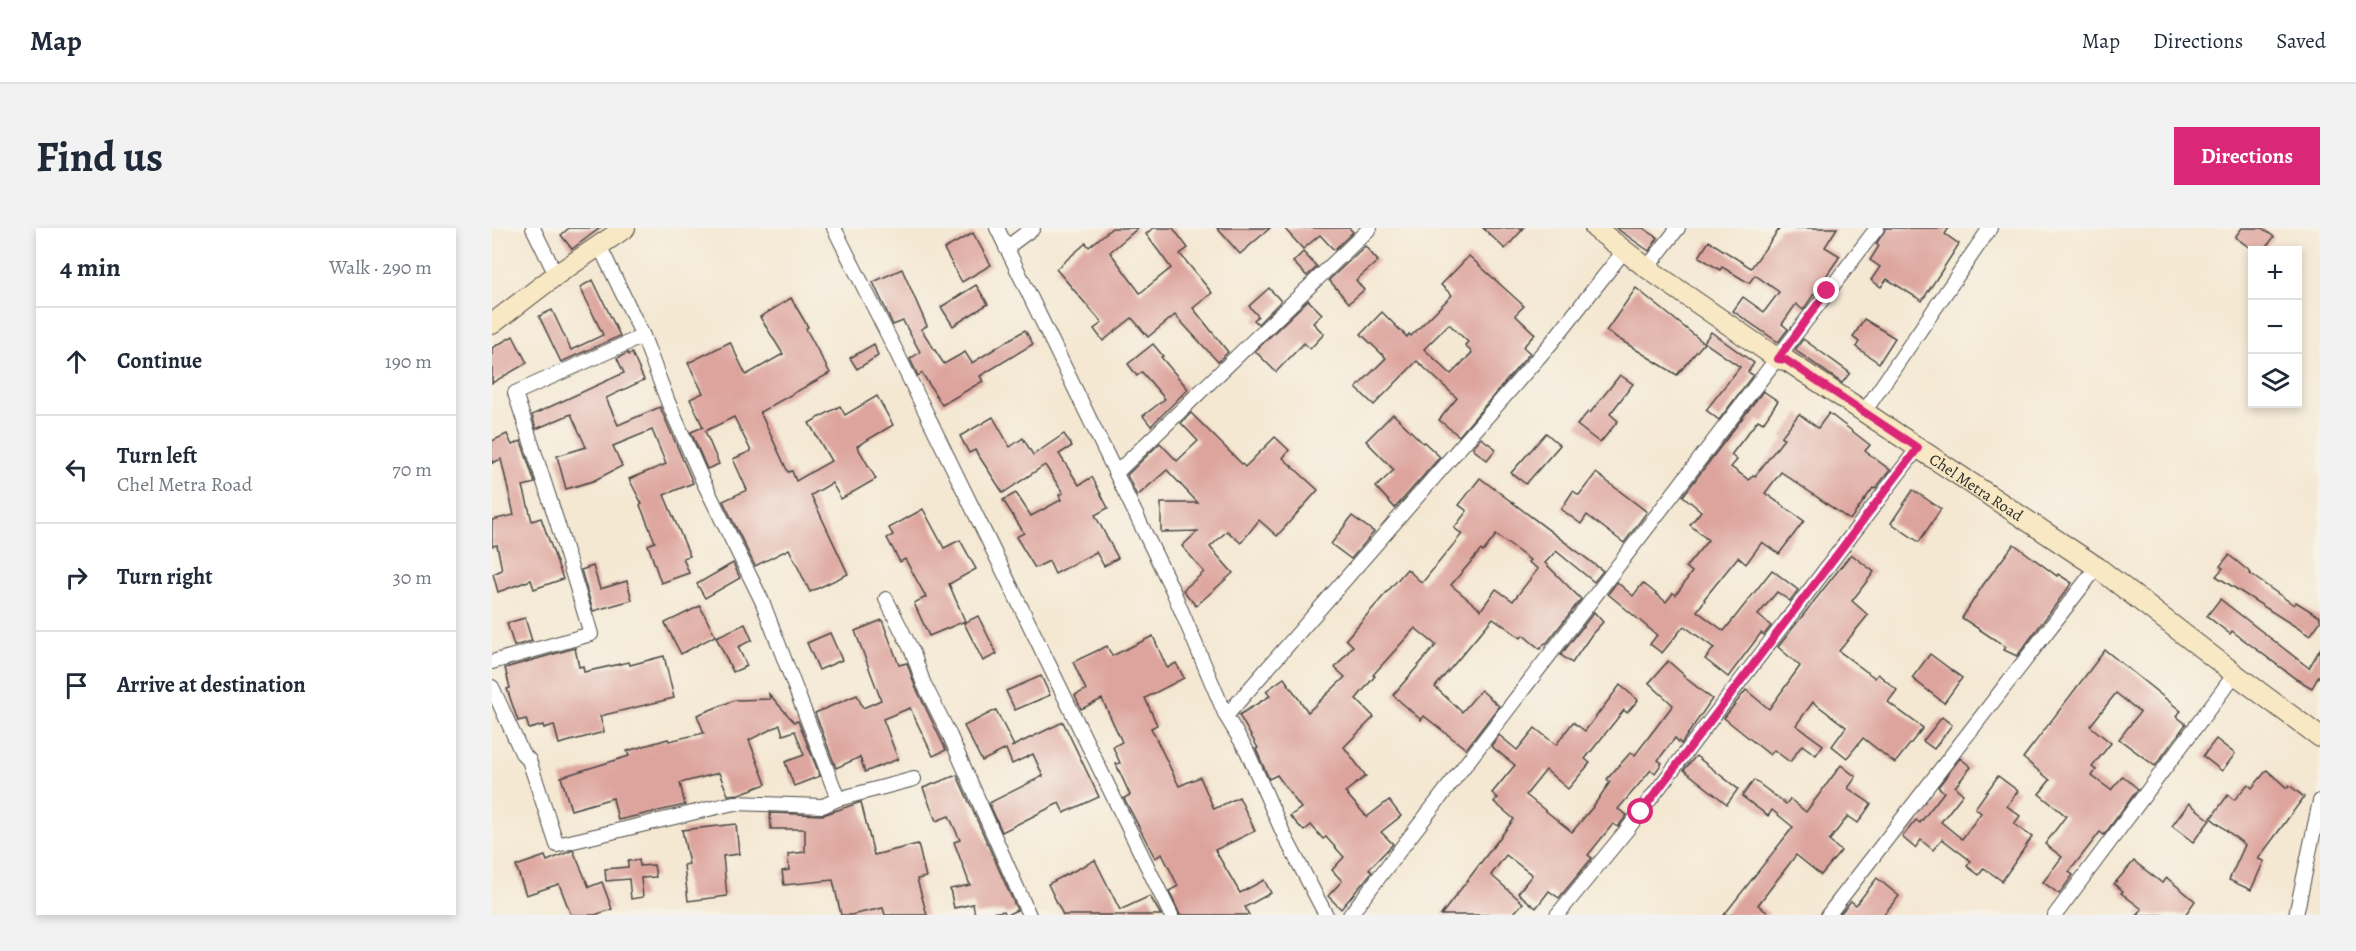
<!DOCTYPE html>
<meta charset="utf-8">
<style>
body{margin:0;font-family:Alegreya,serif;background:#f2f2f3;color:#1f2937}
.controls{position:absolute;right:18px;top:18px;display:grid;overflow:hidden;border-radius:0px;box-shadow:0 3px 9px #0003}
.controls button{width:54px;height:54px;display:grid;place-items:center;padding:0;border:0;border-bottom:2px solid #e0e1e3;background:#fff;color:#1f2937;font:30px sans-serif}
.stop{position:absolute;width:18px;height:18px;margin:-14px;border:4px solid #db2777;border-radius:50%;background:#fff}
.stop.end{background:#db2777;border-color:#fff;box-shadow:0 2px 6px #0008}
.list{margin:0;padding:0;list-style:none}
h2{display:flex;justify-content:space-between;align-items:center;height:78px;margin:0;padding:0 24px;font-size:26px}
h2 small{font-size:20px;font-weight:400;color:#747a83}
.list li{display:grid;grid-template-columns:39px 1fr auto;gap:18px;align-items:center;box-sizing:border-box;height:108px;padding:0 24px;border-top:2px solid #e0e1e3}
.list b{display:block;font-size:22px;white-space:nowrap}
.list p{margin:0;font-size:20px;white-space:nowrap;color:#747a83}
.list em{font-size:20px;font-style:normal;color:#747a83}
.icon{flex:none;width:33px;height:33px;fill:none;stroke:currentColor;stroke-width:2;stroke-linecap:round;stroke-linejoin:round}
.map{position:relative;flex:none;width:1828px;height:687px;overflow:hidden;border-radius:0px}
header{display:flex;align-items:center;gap:36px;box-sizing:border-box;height:84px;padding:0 30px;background:#fff;border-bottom:2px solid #e0e1e3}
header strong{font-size:28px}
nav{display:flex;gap:33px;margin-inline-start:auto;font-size:21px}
.intro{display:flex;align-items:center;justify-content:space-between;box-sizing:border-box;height:144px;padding:0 36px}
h1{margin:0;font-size:42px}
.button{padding:15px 27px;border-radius:0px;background:#db2777;color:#fff;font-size:21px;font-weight:700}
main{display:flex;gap:36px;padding:0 36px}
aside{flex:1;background:#fff;border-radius:0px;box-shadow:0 3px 9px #0003}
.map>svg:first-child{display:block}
</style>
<header>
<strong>Map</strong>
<nav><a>Map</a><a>Directions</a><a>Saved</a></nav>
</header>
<div class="intro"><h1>Find us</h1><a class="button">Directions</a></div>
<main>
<aside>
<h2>4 min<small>Walk · 290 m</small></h2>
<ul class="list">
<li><svg class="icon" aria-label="ahead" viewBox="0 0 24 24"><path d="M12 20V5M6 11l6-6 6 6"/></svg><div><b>Continue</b></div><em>190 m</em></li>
<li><svg class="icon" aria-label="left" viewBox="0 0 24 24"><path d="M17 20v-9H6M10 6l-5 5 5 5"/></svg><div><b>Turn left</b><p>Chel Metra Road</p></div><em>70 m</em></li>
<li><svg class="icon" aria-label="right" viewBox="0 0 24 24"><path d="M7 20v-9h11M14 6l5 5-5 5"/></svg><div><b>Turn right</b></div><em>30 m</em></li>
<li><svg class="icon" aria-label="arrive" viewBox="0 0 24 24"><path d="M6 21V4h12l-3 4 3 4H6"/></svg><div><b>Arrive at destination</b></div></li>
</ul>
</aside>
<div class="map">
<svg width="1828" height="687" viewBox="0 0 1828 687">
<rect width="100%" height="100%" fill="#f7f3e8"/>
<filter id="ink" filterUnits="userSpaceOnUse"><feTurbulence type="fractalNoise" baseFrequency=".0167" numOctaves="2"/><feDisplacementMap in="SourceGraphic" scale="12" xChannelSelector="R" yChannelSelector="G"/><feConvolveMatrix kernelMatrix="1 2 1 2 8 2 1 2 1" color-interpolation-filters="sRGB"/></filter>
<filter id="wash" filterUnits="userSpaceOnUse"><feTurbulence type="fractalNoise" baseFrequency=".008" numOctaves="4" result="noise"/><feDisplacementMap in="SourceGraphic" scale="24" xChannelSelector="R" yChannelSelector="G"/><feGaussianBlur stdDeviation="1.35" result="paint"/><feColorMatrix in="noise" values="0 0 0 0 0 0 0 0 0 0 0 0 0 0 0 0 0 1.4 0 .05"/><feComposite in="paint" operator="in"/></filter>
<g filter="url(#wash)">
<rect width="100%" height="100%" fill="#f4e8d3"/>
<g id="blocks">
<g fill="#dda49d" fill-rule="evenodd">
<polygon points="77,0 108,0 80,21 69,7"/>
<polygon points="620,0 646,0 618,24 648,65 679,40 654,6 661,0 681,0 696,20 688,26 720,65 701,80 736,124 726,134 683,87 656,109 640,90 611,113 602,101 610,95 564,41 594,15 597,19"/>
<polygon points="725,0 778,0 748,26"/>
<polygon points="792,0 857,0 861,4 842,22 828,7 811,21"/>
<polygon points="991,0 1032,0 1013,21"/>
<polygon points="1124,0 1151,0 1166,10 1157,23"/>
<polygon points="1288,0 1345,0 1333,19 1348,28 1311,82 1304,76 1290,96 1296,101 1286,114 1241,83 1251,69 1272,84 1287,64 1263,47 1257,55 1230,39 1228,42 1207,29 1217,13 1259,40"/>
<polygon points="1394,0 1457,0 1453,6 1467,16 1430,73 1395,51 1389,59 1379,52 1388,39 1378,32 1387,18 1384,16"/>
<polygon points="1750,0 1770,0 1782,9 1772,22 1761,22 1743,9"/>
<polygon points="481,5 499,37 470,54 452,21"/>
<polygon points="873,18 886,33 864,52 872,62 857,75 837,52"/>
<polygon points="811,24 825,39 815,48 801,34"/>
<path d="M977 28 1032 78 1023 87 1043 106 1031 119 1038 125 967 208 947 192 965 170 925 133 882 177 864 160 894 130 869 106 890 84 915 109 917 106 919 108 960 67 949 57ZM957 96 976 114 973 117 980 125 959 146 932 121Z"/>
<polygon points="410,41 435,98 429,101 452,136 473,124 480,135 533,102 541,116 488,148 491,153 450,177 430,145 426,148 418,131 428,124 411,93 401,97 381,54"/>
<polygon points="101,52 128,108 69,134 47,88 60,82 79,122 111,107 88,59"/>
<polygon points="484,57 496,76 461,98 449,79"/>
<polygon points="777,60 789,73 766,96 762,92 766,88 757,78"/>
<polygon points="1144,60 1212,115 1185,147 1114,103"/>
<polygon points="299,70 316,99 314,101 338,145 268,184 296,244 300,243 304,253 339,233 317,195 348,178 353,187 385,168 401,197 365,218 384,251 349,271 340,255 319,267 356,346 318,364 297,321 263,338 231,273 255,262 241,231 259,223 242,189 213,203 227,236 215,241 199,204 211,199 198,171 211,165 196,135 238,114 254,147 291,126 268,89"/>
<polygon points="816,72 830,86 821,95 832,106 818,121 812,115 784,144 763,123"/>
<polygon points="1372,91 1403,110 1387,135 1364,119 1367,114 1361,109"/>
<polygon points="1219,104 1262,135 1256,144 1261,147 1227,192 1214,182 1248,139 1212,114"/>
<polygon points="21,108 35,135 0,155 0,120"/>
<polygon points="1311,111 1358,145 1350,155 1303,122"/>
<polygon points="382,116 386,128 365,141 358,130"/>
<polygon points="661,116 671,128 669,129 696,161 659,198 651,188 673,171 650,144 645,148 636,136"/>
<polygon points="136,125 137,127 140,125 152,152 114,170 126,197 168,179 201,255 172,267 198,328 191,330 197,345 169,355 156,317 163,314 148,277 150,276 137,251 174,236 160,202 121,218 130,238 101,253 74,261 65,228 94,219 79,186 44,201 40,187 132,145 125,130"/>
<polygon points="1128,147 1141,156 1118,186 1126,193 1108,215 1085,197 1096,184 1098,185"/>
<polygon points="1271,163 1286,173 1271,195 1266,192 1239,227 1245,232 1239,239 1257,252 1261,247 1263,248 1292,211 1289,209 1307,186 1326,200 1337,185 1378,217 1373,223 1398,242 1383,261 1381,260 1358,292 1289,244 1273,265 1312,293 1287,326 1270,314 1254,336 1246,329 1212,371 1213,372 1205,383 1232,403 1280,342 1306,362 1298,373 1285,364 1266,387 1279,398 1272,407 1269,405 1236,449 1213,431 1222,420 1192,398 1170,425 1158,416 1165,407 1116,366 1125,354 1141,368 1151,355 1174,374 1181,365 1184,367 1200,344 1194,339 1216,312 1198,297 1209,283 1191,268"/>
<polygon points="699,185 753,239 783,209 797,222 791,230 826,262 785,308 767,292 749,315 735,303 718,319 741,345 704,378 691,362 712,344 690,318 706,303 669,304 669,275 706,275 675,242 645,268 635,247 668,215 685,233 706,213 689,195"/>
<polygon points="901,186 931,215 932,214 948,229 903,280 884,259 902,242 874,213"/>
<polygon points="501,189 518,219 531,210 541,227 572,206 580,218 567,226 587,257 600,249 616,280 603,287 626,330 612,338 604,324 563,346 557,333 543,340 524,309 532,305 511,272 524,265 539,288 569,272 567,267 571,265 553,237 511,265 483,222 477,225 468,208"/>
<polygon points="1054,205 1068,217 1034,256 1019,245"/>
<polygon points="15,206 20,217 29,213 43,255 31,258 40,293 49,290 71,351 42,361 39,352 6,364 1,346 10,342 5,317 0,318 0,292 22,287 9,231 0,235 0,213"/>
<polygon points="989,210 1004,221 995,232 982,222 981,219"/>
<polygon points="1104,245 1155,284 1132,315 1095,287 1089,296 1069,281 1081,263 1087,267"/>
<path d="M988 250 1111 343 1102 354 1064 323 1053 335 1089 371 1054 416 1053 415 1048 421 1031 407 1029 410 1001 390 943 459 970 484 989 462 1007 478 974 521 932 488 929 492 901 467 944 417 923 400 881 447 883 448 864 471 882 489 852 519 874 548 853 564 875 589 897 572 909 588 889 604 901 616 877 641 880 644 849 681 836 668 850 653 840 642 852 629 834 609 831 611 819 597 812 603 798 588 809 580 785 547 777 551 764 521 766 520 747 487 778 468 774 463 792 450 816 484 853 449 843 440 861 418 854 411 915 341 930 355 970 306 962 300 975 283 967 277ZM1004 307 1038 332 1036 334 1046 341 1021 373 1004 361 989 382 959 357 989 322 991 324Z"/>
<polygon points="1421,262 1449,281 1427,314 1399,295"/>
<polygon points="431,281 452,320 468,312 484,341 457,356 473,393 437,408 422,375 434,369 413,331 408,334 395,310 401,307 397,300"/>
<polygon points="860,288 882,304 859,331 839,316"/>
<polygon points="1522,316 1565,348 1566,346 1580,355 1525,428 1512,422 1514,419 1470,390 1491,357"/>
<polygon points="1359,326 1382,344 1360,373 1376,387 1347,423 1383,450 1386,446 1405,462 1396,474 1431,500 1403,535 1371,510 1355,530 1340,518 1354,499 1321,474 1304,497 1331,517 1324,527 1310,517 1298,534 1282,522 1278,527 1232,490 1254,462 1277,481 1308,438 1286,419"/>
<polygon points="1737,327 1759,345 1758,346 1802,377 1804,374 1828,389 1828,394 1818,408 1724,348 1731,340 1728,338"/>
<polygon points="241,335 248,350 213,370 205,356"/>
<polygon points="101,338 108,361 135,353 140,372 101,383 89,342"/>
<polygon points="1728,371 1817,440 1828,421 1828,446 1820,460 1804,451 1740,403 1738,406 1715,388"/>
<polygon points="208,378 223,408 189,426 173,395"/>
<polygon points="1102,384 1111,394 1100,406 1080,435 1069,427"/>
<polygon points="486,388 505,426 491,433 472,395"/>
<polygon points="33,390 40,413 22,418 15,395"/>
<polygon points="390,392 407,437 415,435 423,458 454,522 441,528 418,480 391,491 406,531 373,544 368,529 344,540 323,485 365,467 371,480 389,472 363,403"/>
<polygon points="253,396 260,412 246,419 255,438 241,444 224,409"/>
<polygon points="338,405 350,432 327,442 315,415"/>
<polygon points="661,408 675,440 684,435 692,450 653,470 665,497 659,500 687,558 708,549 722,581 747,569 763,603 723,622 748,665 772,652 779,665 753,679 757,687 688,687 677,663 686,658 670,626 663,630 632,570 638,567 624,536 628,535 621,519 630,514 610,471 589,481 583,467 594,462 581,434 615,418 620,428"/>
<polygon points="83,420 87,439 91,438 92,444 137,434 138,437 172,428 182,470 108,488 112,504 67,516 62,497 52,500 51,497 37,501 34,491 26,493 15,461 18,460 13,440"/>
<polygon points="1613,422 1689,483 1684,488 1694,496 1663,538 1627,511 1648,484 1624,465 1598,498 1619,515 1600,539 1604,542 1600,548 1619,562 1631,548 1646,561 1612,607 1608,604 1577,644 1581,647 1567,666 1551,654 1570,629 1553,616 1574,588 1547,566 1558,552 1531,530"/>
<polygon points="1438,426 1470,450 1452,475 1420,450"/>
<polygon points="1176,433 1192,447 1191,448 1220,471 1189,516 1183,510 1166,532 1170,535 1163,545 1159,542 1126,581 1135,587 1126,599 1121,596 1096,627 1100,630 1067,670 1057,663 1044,680 1026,665 1040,647 1014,627 999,647 1031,675 1020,687 949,687 1022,591 1002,574 1006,570 1000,565 1023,537 999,518 1007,507 1025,522 1043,500 1064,517 1081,494 1093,503 1128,457 1146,472 1135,485 1132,482 1093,531 1098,535 1076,561 1054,542 1034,567 1080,604 1100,580 1118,554 1115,551 1139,524 1143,527 1181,477 1157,455"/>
<polygon points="549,448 558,467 523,482 514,463"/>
<polygon points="277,466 302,494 306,493 328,548 302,558 293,534 312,527 303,503 291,507 288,497 257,512 274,556 247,566 236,567 227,545 188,555 193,577 126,592 121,570 79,582 69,549 137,528 135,523 176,511 177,513 212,505 205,487 243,472 278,471"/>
<polygon points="504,482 522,518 519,519 571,494 607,569 572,585 567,575 510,604 497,575 551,548 541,526 520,536 514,521 490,533 472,498"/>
<polygon points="1450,489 1460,497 1442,521 1431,513"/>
<polygon points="1724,511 1743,526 1730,543 1711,528"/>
<polygon points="1204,528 1246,561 1235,576 1192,542"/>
<polygon points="1468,530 1479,539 1463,559 1471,566 1449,594 1470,611 1489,585 1483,580 1506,548 1526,563 1515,578 1528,588 1522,596 1540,609 1510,653 1492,640 1487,647 1475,638 1479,633 1450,611 1441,622 1429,612 1423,620 1410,609 1424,592 1428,595 1452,564 1446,559"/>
<polygon points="1349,537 1364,549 1356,560 1379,576 1366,595 1356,588 1337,613 1349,623 1329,647 1304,627 1266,677 1278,687 1232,687 1301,599 1280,582 1276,588 1250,568 1262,552 1294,576 1298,571 1314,584"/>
<polygon points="1775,542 1795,560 1797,557 1812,569 1766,631 1772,633 1759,662 1737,652 1753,617 1719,590 1736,567 1742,572 1756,556 1760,560"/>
<polygon points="465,547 525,682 514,687 512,683 483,687 481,676 462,680 458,661 478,657 462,614 468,612 457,588 444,593 431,560"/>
<polygon points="369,574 382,627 426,616 434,649 425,651 435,687 393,687 391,680 359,687 349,687 341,652 292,657 290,643 297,642 296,626 313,624 313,601 279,601 278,585 331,587"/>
<polygon points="1697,575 1718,592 1701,614 1680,598"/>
<polygon points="244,596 247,626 231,628 235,668 196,673 192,637 197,636 190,602"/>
<polygon points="81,622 97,659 110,654 120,681 103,687 79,687 67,656 34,667 24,638 53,628 55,633"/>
<polygon points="147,632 148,638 162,637 164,649 149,650 151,669 139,671 137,651 114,653 113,641 136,639 136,633"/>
<polygon points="603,632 628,682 658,668 669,687 571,687 556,656"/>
<polygon points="1642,633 1670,655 1675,650 1703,673 1693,687 1645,687 1650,681 1629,665 1631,663 1622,656"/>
<polygon points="1385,650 1407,668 1391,687 1347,687 1359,673 1364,677"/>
</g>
</g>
</g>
<g filter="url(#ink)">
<use href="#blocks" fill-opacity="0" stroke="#494744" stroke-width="1.5"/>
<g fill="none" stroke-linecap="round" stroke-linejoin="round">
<defs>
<g id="street">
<polyline points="41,0 64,47"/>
<polyline points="342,0 402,119 679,687"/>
<polyline points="505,0 681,363 734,488 755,523 792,607 834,687"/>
<polyline points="107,17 151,108 176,174 210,251 270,373 346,571"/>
<polyline points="514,20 541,0"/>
<polyline points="1155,40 1186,0"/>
<polyline points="1372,184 1498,0"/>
<polyline points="624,245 878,0"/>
<polyline points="394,371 421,425 431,454 458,508 537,687"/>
<polyline points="0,434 99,406 65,294 23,165 151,108"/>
<polyline points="0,459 30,525 37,532 65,617 242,575 331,578 346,571 422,551"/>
<polyline points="734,488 1060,114 1132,23"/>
<polyline points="858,687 1385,0"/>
<polyline points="1065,687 1134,603 1426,220"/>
<polyline points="1336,687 1605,339"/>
<polyline points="1563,687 1743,446"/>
<polyline points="1804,687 1828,573"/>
</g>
<g id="secondary">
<path id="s1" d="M1103 0 1155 40 1286 131 1294 132 1605 339 1743 446 1828 509"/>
<polyline points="0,96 64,47 133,0"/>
</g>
</defs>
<use href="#street" stroke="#494744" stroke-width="16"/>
<use href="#secondary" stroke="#494744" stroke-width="22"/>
<use href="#street" stroke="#fff" stroke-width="14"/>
<use href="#secondary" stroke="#f8e8c3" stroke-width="20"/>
</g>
</g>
<g fill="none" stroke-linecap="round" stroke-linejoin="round" filter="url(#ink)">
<polyline stroke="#db2777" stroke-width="8" points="1149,584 1426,220 1294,132 1286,131 1335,63"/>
</g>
<g text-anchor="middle" stroke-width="5" stroke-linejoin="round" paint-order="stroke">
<g font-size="16" fill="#2b2b2b" stroke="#f7f3e8">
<text dy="6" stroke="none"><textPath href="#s1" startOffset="462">Chel Metra Road</textPath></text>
</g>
</g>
</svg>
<div class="controls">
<button>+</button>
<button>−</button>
<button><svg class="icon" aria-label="layers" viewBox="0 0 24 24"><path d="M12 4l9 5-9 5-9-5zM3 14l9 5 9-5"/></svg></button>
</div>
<div class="stop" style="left:1149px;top:584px"></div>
<div class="stop end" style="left:1335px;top:63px"></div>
</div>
</main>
